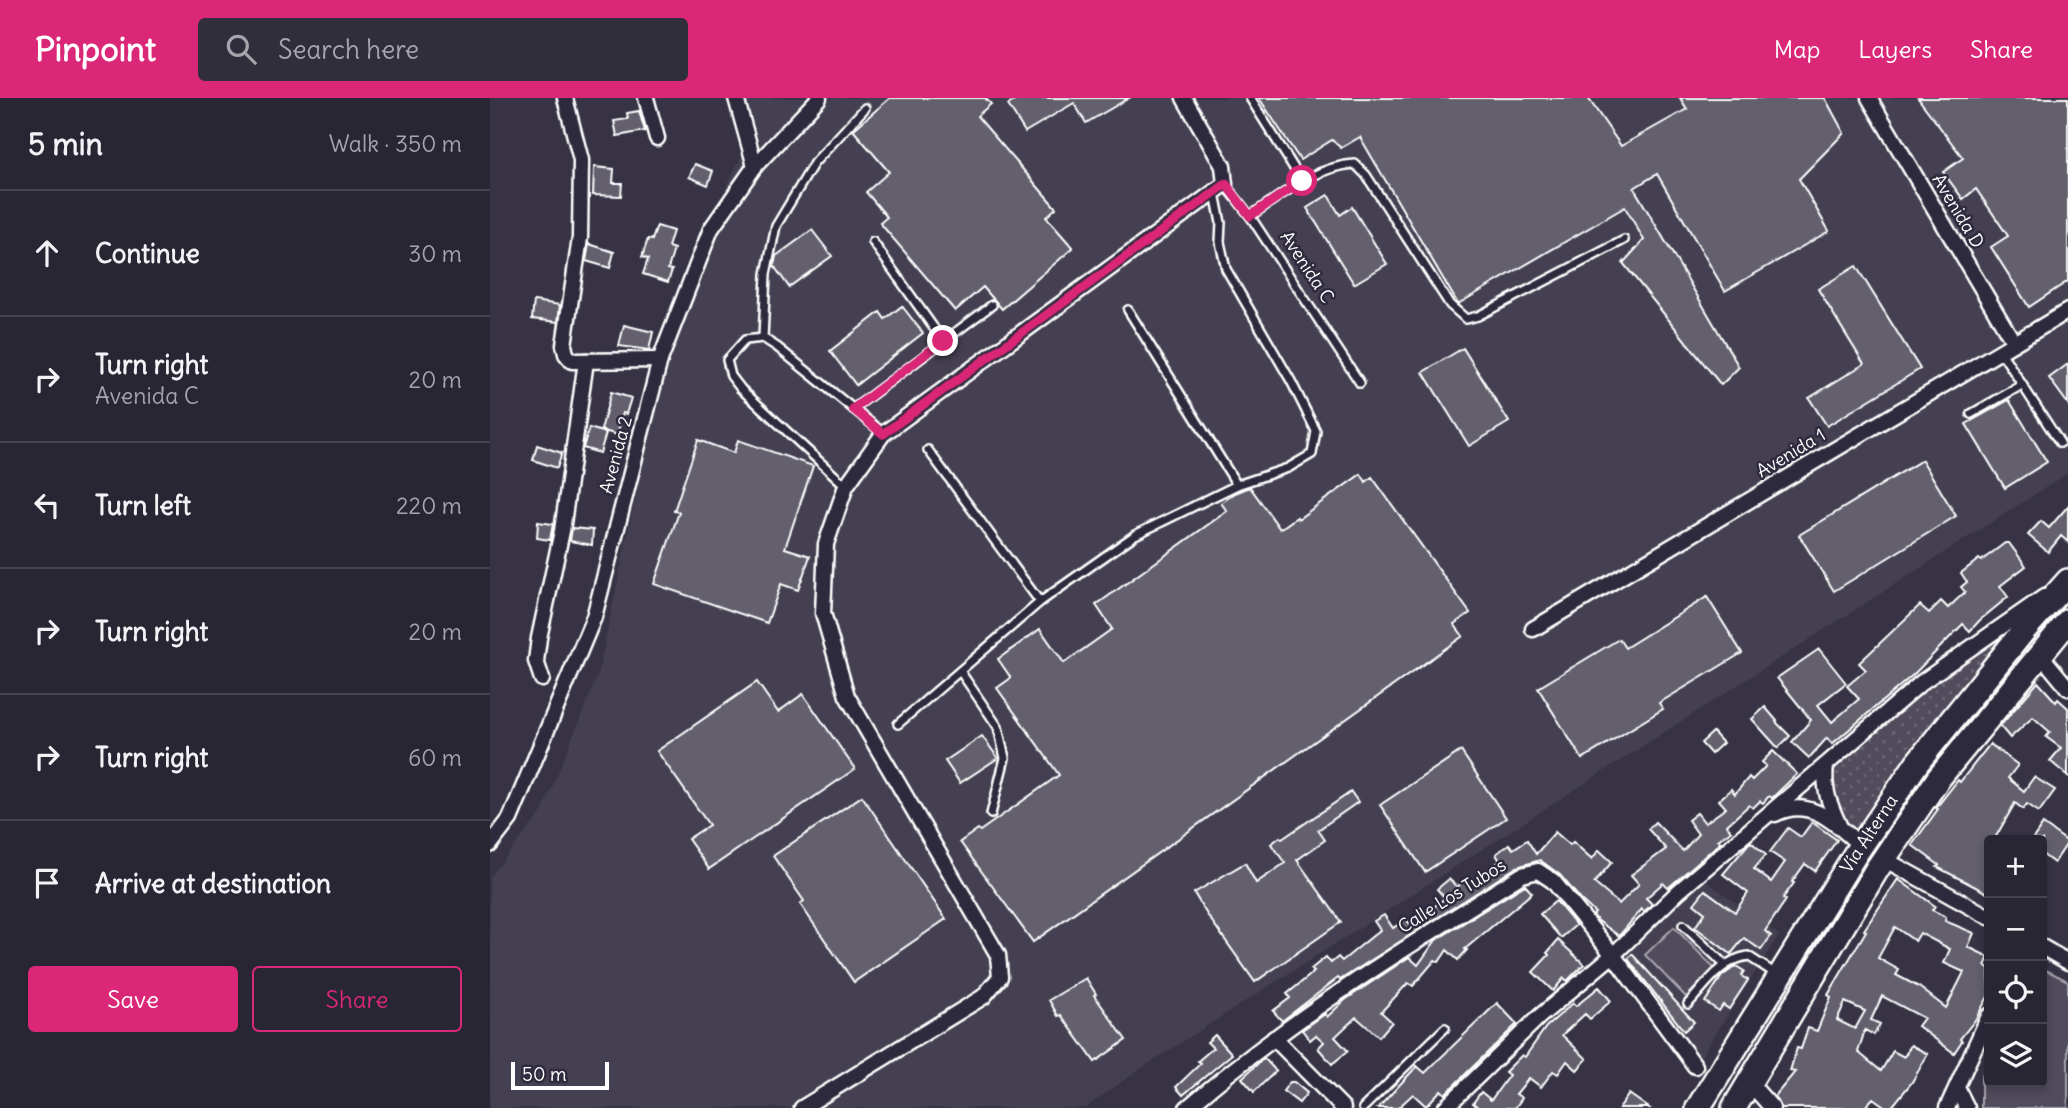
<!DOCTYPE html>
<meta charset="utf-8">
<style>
body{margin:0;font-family:Delius,sans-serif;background:#312e3c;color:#f1f3f6}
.controls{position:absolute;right:21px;bottom:21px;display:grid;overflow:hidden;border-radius:7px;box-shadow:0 4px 10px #0003}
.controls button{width:63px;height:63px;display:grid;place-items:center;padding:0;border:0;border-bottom:2px solid #45434f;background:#292634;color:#f1f3f6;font:35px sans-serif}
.scale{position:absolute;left:21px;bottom:18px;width:98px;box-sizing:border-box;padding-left:7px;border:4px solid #fff;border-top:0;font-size:19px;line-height:24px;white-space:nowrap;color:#fff;-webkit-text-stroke:5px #2f2a3d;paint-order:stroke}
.stop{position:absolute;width:21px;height:21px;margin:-16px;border:5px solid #db2777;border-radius:50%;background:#fff}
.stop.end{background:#db2777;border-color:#fff;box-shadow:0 2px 7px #0008}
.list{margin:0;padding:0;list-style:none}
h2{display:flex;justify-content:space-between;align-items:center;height:91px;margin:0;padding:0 28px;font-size:30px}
h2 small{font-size:23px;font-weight:400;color:#a5a5ac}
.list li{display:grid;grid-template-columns:46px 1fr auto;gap:21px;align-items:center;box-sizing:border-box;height:126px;padding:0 28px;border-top:2px solid #45434f}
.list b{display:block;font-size:26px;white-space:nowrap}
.list p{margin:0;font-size:23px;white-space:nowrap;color:#a5a5ac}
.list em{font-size:23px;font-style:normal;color:#a5a5ac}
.actions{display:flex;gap:14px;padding:21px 28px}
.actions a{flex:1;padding:16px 0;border:2px solid #db2777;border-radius:7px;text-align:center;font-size:24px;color:#db2777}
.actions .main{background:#db2777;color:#fff}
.icon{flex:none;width:38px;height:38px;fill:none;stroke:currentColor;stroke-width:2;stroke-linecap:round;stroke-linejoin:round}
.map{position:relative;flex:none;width:1578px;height:1010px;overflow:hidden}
header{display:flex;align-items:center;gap:42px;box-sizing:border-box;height:98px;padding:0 35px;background:#db2777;color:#fff}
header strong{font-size:33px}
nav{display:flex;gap:38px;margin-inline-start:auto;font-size:24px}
.search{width:490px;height:63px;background:#312e3c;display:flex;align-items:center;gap:18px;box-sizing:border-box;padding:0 24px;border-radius:7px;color:#a5a5ac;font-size:26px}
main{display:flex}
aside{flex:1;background:#292634}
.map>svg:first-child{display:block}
</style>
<header>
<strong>Pinpoint</strong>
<div class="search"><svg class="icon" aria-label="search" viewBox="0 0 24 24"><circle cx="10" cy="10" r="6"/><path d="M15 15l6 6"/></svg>Search here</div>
<nav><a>Map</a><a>Layers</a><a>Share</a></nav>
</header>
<main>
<aside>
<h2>5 min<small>Walk · 350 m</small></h2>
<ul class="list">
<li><svg class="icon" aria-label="ahead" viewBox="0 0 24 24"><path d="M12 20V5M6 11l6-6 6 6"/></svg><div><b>Continue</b></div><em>30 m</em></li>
<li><svg class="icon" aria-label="right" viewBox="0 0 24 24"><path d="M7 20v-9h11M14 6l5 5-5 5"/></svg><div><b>Turn right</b><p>Avenida C</p></div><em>20 m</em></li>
<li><svg class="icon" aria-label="left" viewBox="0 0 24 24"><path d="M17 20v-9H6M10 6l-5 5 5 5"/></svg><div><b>Turn left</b></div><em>220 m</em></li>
<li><svg class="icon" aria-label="right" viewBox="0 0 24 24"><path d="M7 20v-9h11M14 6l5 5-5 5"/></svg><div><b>Turn right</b></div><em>20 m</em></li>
<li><svg class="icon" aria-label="right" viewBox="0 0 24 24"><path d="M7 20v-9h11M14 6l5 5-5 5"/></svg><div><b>Turn right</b></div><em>60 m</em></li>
<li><svg class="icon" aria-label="arrive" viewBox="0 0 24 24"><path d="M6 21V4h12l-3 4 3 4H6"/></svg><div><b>Arrive at destination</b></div></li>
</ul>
<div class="actions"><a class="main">Save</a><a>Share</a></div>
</aside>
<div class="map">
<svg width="1578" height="1010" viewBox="0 0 1578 1010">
<defs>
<pattern id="grass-dots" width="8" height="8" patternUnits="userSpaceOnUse" patternTransform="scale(1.75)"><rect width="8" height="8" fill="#514c5c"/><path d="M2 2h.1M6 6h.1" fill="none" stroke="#6b6774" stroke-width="1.8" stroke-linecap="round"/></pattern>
</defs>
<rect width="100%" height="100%" fill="#373345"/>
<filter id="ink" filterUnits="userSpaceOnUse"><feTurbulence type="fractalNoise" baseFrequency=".0143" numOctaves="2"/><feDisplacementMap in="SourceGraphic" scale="14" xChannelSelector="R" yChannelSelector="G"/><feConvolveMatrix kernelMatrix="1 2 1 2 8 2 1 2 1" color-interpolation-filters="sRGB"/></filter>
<g filter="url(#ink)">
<g fill="#444051">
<polygon points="252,0 1578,0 1578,375 650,971 595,1010 0,1010 0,779 52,714 108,577 181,230 228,107 262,36"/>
<polygon points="1215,782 1289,837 1210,960 1127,865"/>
</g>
<path fill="url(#grass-dots)" stroke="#a8a6ae" stroke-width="2" d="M1524 532 1436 634 1365 736C1349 715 1342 696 1341 670L1415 605 1451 578Z"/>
<g fill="#514c5c" stroke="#a8a6ae" stroke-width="2">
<polygon points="1184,829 1225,871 1196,899 1155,857"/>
<polygon points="1552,870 1578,883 1578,1010 1491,1010 1491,980 1499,965 1499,984 1552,984"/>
</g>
<g fill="#635f6d" stroke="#fff" stroke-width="2" fill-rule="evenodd">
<polygon points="400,0 495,0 501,6 487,18 566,110 556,119 583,150 512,211 493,189 465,213 390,125 397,119 376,94 399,74 363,32"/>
<polygon points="529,0 639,0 596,25 584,5 535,34 518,7"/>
<polygon points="769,0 1098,0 1131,48 1197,11 1190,0 1335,0 1354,35 1309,81 1339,133 1235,193 1167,76 1144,90 1249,269 1231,287 1133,165 1154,142 1135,109 968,206 870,39 851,50 842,42 810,62"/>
<polygon points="1428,0 1578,0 1578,183 1539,209 1501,149 1518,138 1486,91 1473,101 1453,74 1473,60"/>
<polygon points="149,13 155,33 127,38 124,23 138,21 137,15"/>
<polygon points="205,66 223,73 218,87 199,79"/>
<polygon points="104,69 124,71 123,85 132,85 131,98 103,97"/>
<polygon points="838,97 850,117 862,109 897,166 864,186 817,110"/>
<polygon points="167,128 183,133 178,149 184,151 178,171 182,172 178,184 153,176 158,161 152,159 158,141 162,142"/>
<polygon points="322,132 342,158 299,189 284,168 286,158"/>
<polygon points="99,146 124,154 120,170 96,163"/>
<polygon points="1366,168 1430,271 1337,328 1319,300 1374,266 1328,191"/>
<polygon points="44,203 70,207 68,224 42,221"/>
<polygon points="412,208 433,235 366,287 340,253 390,214 395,221"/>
<polygon points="134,227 163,234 159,252 129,248"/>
<polygon points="973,250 1019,324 979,348 933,274"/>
<polygon points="1578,266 1578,306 1559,280"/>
<polygon points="121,294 141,300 136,316 133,315 127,337 111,332"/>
<polygon points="1519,302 1557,364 1515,390 1476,326"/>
<polygon points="99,330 116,335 110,355 93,350"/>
<polygon points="208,342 244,355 248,342 323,368 295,450 320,458 308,492 291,486 277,525 164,486 189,414 184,413"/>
<polygon points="47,347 72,355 67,370 43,362"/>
<polygon points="1432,362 1466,418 1344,493 1309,437"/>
<polygon points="871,376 876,384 882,379 980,515 964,526 973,538 543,844 470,744 488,731 490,733 569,677 507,590 521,580 508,561 550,531 574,565 622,531 606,507 737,413 731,405 745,395 760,389 790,431 807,419 808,421"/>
<polygon points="1578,408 1578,444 1571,438 1558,454 1538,437 1551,423 1559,430"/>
<polygon points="48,424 63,426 60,442 47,440"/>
<polygon points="82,430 103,432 102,447 80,443"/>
<polygon points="1515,445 1519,445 1536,468 1510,488 1518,499 1490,522 1480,533 1473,526 1424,576 1342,646 1337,640 1319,660 1302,644 1321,622 1287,580 1329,551 1356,585 1328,607 1342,624 1369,601 1357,588 1376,572 1369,565 1430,507 1439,515 1451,503 1458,510 1475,494 1471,489 1477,484 1471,475 1489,461 1491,463"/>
<polygon points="1217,499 1252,555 1169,605 1173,611 1092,661 1048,590 1129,541 1135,550"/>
<polygon points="267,584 288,614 313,596 365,671 219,771 198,741 219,727 167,653"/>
<polygon points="1548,584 1566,604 1568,601 1578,610 1578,678 1560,663 1571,650 1556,639 1560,634 1543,619 1520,640 1510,628"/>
<polygon points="1275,609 1287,623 1286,624 1300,638 1288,650 1262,621"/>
<polygon points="1223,634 1233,645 1221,656 1211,645"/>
<polygon points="492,638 508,660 470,685 455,663"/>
<polygon points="1500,646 1528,667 1518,680 1534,693 1544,679 1565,692 1549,714 1537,706 1533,711 1525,705 1504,742 1499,742 1499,796 1447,769 1449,767 1422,747 1448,711 1446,710 1468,682 1470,684"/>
<polygon points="971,653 1016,720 935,774 890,707"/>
<polygon points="1283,653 1307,676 1282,700 1279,698 1273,705 1270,703 1263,710 1259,707 1237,727 1241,733 1228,742 1231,744 1178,790 1173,785 1156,800 1162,806 1154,814 1152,811 1129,838 1107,822 1103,817 1105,815 1091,802 1070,777 1050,762 1027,769 850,882 848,880 792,923 783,913 800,900 797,896 824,874 821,871 836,859 841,865 848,859 852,863 890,832 884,823 894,817 903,830 916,821 919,825 934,817 955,800 947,791 959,781 967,789 977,780 981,784 1010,763 1006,756 1019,746 1023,751 1037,742 1046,756 1065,734 1080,747 1083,744 1102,761 1109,752 1122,764 1104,785 1129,806 1149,786 1141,777 1176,751 1158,731 1165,724 1193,753 1208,736 1198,722 1207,715 1215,725 1236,710 1229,702 1241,691 1245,696 1259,679 1262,682 1276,668 1272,664"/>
<polygon points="861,694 868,704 828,732 835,742 807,762 851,824 765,884 716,815 704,795 755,765 766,785 795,765 781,746 790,739 792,741"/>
<polygon points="372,698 456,821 364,884 310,806 314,803 283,758"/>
<polygon points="1322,724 1347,742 1325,773 1315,766 1302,784 1304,785 1293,800 1296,802 1275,833 1281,838 1271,852 1254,840 1241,856 1205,829 1215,815 1204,806 1215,792 1245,814 1258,795 1233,776 1259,745 1261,744 1276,757 1264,771 1281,784 1295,764 1280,754 1298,730 1311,739"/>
<polygon points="1553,726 1578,744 1564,765 1552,756 1552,742 1542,742"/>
<path d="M1408 781 1445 808 1442 812 1456 819 1455 823 1484 835 1478 849 1499 859 1495 868 1499 870V897L1485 922 1470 941 1472 943 1464 955 1428 928 1434 920 1392 898 1381 922 1390 926 1384 937 1375 932 1368 954 1391 973 1403 953 1414 959 1421 947 1438 956 1422 984 1401 1010H1397L1383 1000 1374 1010H1291L1285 998 1305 974 1300 973 1307 950 1311 951 1318 930 1327 933 1341 899 1338 897 1376 833 1374 832ZM1405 829 1425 843 1430 835 1460 851 1454 865 1474 874 1456 910 1429 889 1406 877 1409 872 1388 860ZM1355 904 1375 913 1365 931 1347 922Z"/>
<polygon points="1035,787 1042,795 975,851 977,852 968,862 957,852 949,864 945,862 923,888 918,885 891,914 902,924 889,939 866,919 845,939 858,953 842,966 828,950 834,944 826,937 820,942 812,932 835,916 837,919 855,902 919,859 928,867 946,842"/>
<polygon points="1066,803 1086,827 1071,840 1050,816"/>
<polygon points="1068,842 1094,866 1077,883 1074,880 1063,893 1043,874 1059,857 1057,855"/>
<polygon points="1142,856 1204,924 1194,933 1138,861"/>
<polygon points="1246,868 1254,873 1251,878 1258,882 1239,911 1233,907 1229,913 1215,904 1232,878"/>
<polygon points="596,880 606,896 604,897 636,942 605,964 571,917 568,918 559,902"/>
<polygon points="1109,889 1121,903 1100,921 1095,916 1072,937 1097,961 1087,972 1077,963 1068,976 1063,973 1051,989 1039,980 1026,996 1032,1000 1025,1010 989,1010 983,1005 991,994 1001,1002 1019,977 1015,974 1032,957 1035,959 1056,929 1083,905 1086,908"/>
<polygon points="1007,905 1027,926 955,996 951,992 936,1008 923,996 908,1010 888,1010 927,968 935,975"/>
<polygon points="725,937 742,956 693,997 686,989 711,965 708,963 723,950 717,944"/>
<polygon points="774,960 786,973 764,994 752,980"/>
<polygon points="800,984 804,984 817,995 809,1005 793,993"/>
<polygon points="1139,996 1159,1010 1129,1010"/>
</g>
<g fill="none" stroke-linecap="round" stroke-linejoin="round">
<defs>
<g id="service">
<polyline points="760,0 812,83"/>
<polyline points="735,86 760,118 870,285"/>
<path d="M760 118C792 97 826 68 865 66L876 77 960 207 976 221 988 218 1134 142"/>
<polyline points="383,144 453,243"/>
<polyline points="638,212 747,387"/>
<polyline points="273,240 276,176 286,128 324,65 375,10"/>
<polyline points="1511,254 1570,345"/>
<polyline points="363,311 502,207"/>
<polyline points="1481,316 1532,287"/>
<polyline points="438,352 550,504"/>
<polyline points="356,388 251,291 241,278 237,262 255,242 273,240 287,249 393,335"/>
<polyline points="470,573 508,629 515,660 501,716"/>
<polyline points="408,626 550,504 645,437 747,387 798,370 822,356 826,333 801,283 736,171 730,144 731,125 725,95"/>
<polyline points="1193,827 1234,866"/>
<path d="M1198 906C1216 887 1231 862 1258 858L1286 876"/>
<polyline points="873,1010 955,930"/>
</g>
<g id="minor">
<polyline points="75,0 91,62 90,140 74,247 76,256 82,263 170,262"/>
<polyline points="156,0 167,40"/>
<polyline points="246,0 265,68"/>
<polyline points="1379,0 1524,245"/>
<polyline points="1043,531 1578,213"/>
<polyline points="1550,556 1578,590"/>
<polyline points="52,581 46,563 49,540 72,433 96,263"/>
<path d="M1336 667C1333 691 1339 705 1349 727"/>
<path d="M1285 716C1320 698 1345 725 1371 748"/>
<polyline points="0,747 20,721 104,519 170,262 221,131 265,68 329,0"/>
<polyline points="1394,761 1499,819"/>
<polyline points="1552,849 1578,864"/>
<polyline points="784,940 853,1010"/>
<polyline points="1259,984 1282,1010"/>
<polyline points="1467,990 1477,1010"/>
<polyline points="312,1010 493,899 510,879 508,857 357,598 333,515 336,446 356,388 393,336 735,86 733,68 694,0"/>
<path d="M697 1010C800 921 916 849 1032 777L1048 773 1063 783 1123 857 1205 968"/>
<polyline points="955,1010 1049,919 1123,857 1189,793 1432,584 1554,499"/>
<polyline points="1457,1010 1499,918"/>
</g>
<g id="trunk">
<polyline points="1208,1010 1366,755 1427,665 1535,531 1578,483"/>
<polyline points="1244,1010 1387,771 1448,681 1578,523"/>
</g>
</defs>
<use href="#service" stroke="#fff" stroke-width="12"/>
<use href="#minor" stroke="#fff" stroke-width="19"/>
<use href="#trunk" stroke="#fff" stroke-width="28"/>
<use href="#service" stroke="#2f2a3d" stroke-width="7"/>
<use href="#minor" stroke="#2f2a3d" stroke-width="14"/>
<use href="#trunk" stroke="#2f2a3d" stroke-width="23"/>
</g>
</g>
<g fill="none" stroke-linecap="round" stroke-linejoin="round" filter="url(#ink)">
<polyline stroke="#db2777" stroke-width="9" points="453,243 363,311 393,336 736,86 760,118 812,83"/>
</g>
<g text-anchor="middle" stroke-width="5" stroke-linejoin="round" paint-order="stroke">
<g font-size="18" fill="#fff" stroke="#2f2a3d">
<text transform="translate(1468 113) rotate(59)" y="6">Avenida D</text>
<text transform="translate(817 169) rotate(57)" y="6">Avenida C</text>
<text transform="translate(1301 355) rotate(-31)" y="6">Avenida 1</text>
<text transform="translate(126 357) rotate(-75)" y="6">Avenida 2</text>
<text transform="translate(1379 736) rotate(-57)" y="6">Vía Alterna</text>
<text transform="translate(962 798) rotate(-32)" y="6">Calle Los Tubos</text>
</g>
</g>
</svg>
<div class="controls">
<button>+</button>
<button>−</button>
<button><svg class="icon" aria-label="locate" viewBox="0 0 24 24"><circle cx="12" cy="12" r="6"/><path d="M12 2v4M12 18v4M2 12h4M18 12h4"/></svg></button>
<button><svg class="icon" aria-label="layers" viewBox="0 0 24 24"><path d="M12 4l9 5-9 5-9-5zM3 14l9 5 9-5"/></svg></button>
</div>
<div class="scale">50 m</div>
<div class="stop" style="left:812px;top:83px"></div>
<div class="stop end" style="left:453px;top:243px"></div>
</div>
</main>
